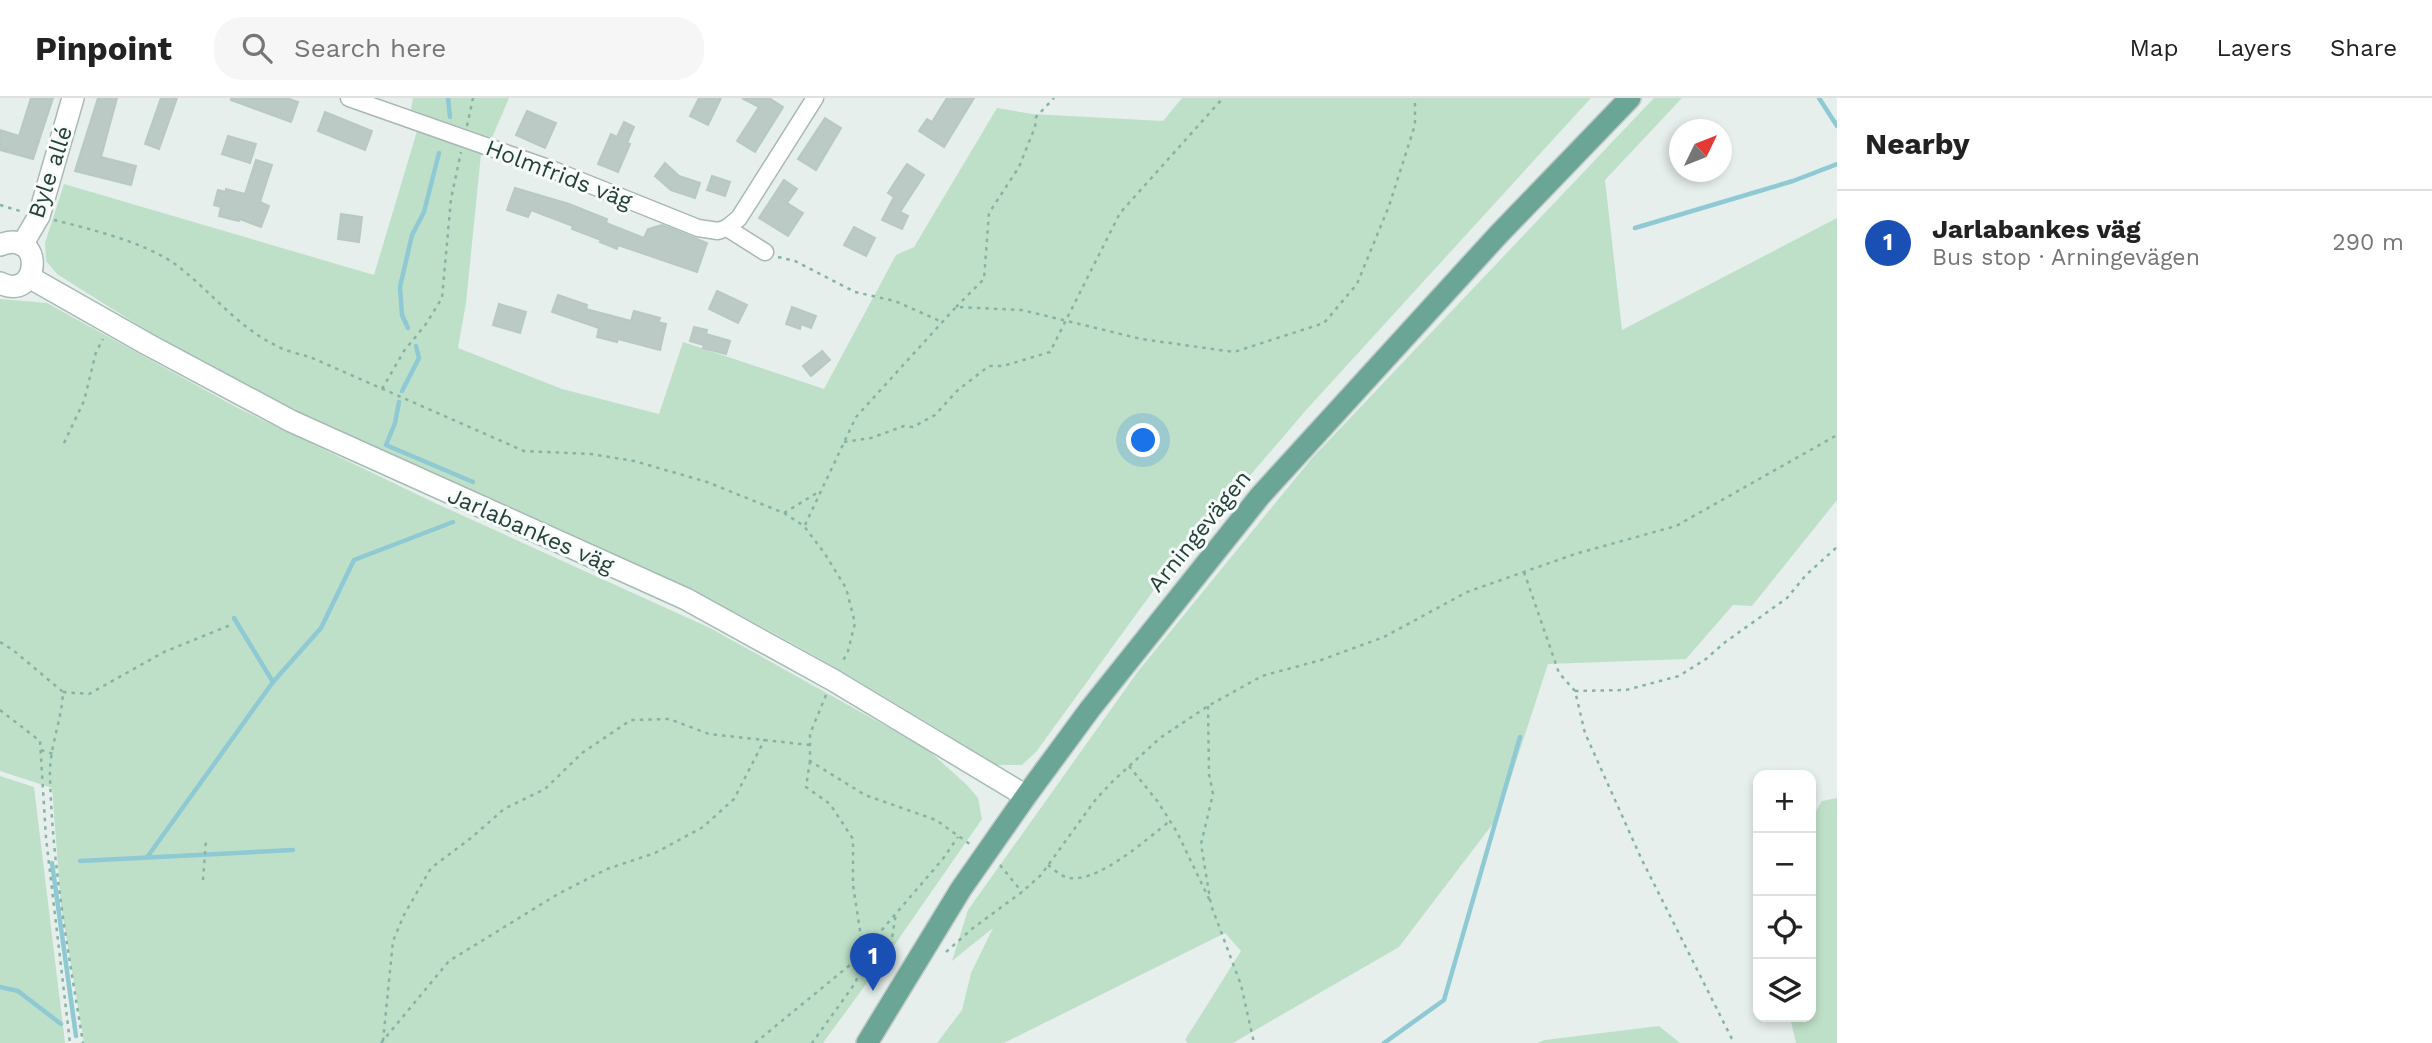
<!DOCTYPE html>
<meta charset="utf-8">
<style>
body{margin:0;font-family:"Work Sans",sans-serif;background:#f6f6f6;color:#222}
.controls{position:absolute;right:21px;bottom:21px;display:grid;overflow:hidden;border-radius:14px;box-shadow:0 4px 10px #0003}
.controls button{width:63px;height:63px;display:grid;place-items:center;padding:0;border:0;border-bottom:2px solid #e0e0e0;background:#fff;color:#222;font:35px sans-serif}
.compass{position:absolute;left:1669px;top:21px;width:63px;height:63px;border-radius:50%;background:#fff;box-shadow:0 4px 10px #0003;rotate:47deg}
.you{position:absolute;left:1144px;top:343px;width:24px;height:24px;margin:-18px;border:5px solid #fff;border-radius:50%;background:#1a73e8;box-shadow:0 0 0 10px #1a73e833}
.badge{display:grid;place-items:center;width:46px;height:46px;border-radius:50%;background:#7c3aed;color:#fff;font-size:23px;font-weight:700}
.pin{position:absolute;translate:-50% -58px;filter:drop-shadow(0 2px 4px #0008)}
.pin::after{content:'';position:absolute;top:37px;width:24px;height:21px;background:inherit;clip-path:polygon(0 0,100% 0,50% 100%)}
.list{margin:0;padding:0;list-style:none}
h2{display:flex;justify-content:space-between;align-items:center;height:91px;margin:0;padding:0 28px;font-size:30px}
h2 small{font-size:23px;font-weight:400;color:#767676}
.list li{display:grid;grid-template-columns:46px 1fr auto;gap:21px;align-items:center;box-sizing:border-box;height:105px;padding:0 28px;border-top:2px solid #e0e0e0}
.list b{display:block;font-size:26px;white-space:nowrap}
.list p{margin:0;font-size:23px;white-space:nowrap;color:#767676}
.list em{font-size:23px;font-style:normal;color:#767676}
.icon{flex:none;width:38px;height:38px;fill:none;stroke:currentColor;stroke-width:2;stroke-linecap:round;stroke-linejoin:round}
.map{position:relative;flex:none;width:1837px;height:945px;overflow:hidden}
header{display:flex;align-items:center;gap:42px;box-sizing:border-box;height:98px;padding:0 35px;background:#fff;border-bottom:2px solid #e0e0e0}
header strong{font-size:33px}
nav{display:flex;gap:38px;margin-inline-start:auto;font-size:24px}
.search{width:490px;height:63px;background:#f6f6f6;display:flex;align-items:center;gap:18px;box-sizing:border-box;padding:0 24px;border-radius:28px;color:#767676;font-size:26px}
main{display:flex}
aside{flex:1;background:#fff}
.map>svg:first-child{display:block}
</style>
<header>
<strong>Pinpoint</strong>
<div class="search"><svg class="icon" aria-label="search" viewBox="0 0 24 24"><circle cx="10" cy="10" r="6"/><path d="M15 15l6 6"/></svg>Search here</div>
<nav><a>Map</a><a>Layers</a><a>Share</a></nav>
</header>
<main>
<div class="map">
<svg width="1837" height="945" viewBox="0 0 1837 945">
<rect width="100%" height="100%" fill="#e6efeb"/>
<g fill="#bfe0c8">
<polygon points="413,0 509,0 491,42 411,12"/>
<path d="M1182 0H1591L1307 311 1164 478 1036 654 1022 667H997C891 602 784 536 672 483 535 418 395 362 260 295 189 260 123 218 57 176L46 163 45 145 64 86 374 177 417 33 481 56 466 205 458 250 562 291 659 316 683 244 824 291 896 157 914 149 997 10 1032 16 1163 23Z"/>
<polygon points="1654,0 1682,0 1605,82 1622,232 1837,120 1837,402 1752,508 1733,507 1686,561 1548,566 1498,719 1399,849 1233,945 1188,945 1185,942 1241,853 1225,835 1004,945 937,945 962,912 971,875 993,830 952,863 968,812 1139,572 1312,360"/>
<polygon points="0,201 47,205 236,309 435,405 710,530 927,651 967,687 978,700 982,721 891,852 823,945 84,945 61,807 52,690 0,673"/>
<polygon points="0,678 34,689 65,945 0,945"/>
<polygon points="1837,700 1837,945 1796,945 1790,919 1811,919 1811,722 1822,703"/>
<polygon points="1659,928 1680,945 1537,945 1545,942"/>
</g>
<g fill="none" stroke-linecap="round" stroke-linejoin="round">
<g stroke="#8ec9d4" stroke-width="4.5">
<polyline points="448,0 450,19"/>
<polyline points="1819,0 1837,28"/>
<polyline points="1635,130 1793,83 1837,66"/>
<polyline points="408,230 402,217 400,189 412,137 424,114 439,55"/>
<polyline points="402,293 419,260 416,248"/>
<polyline points="399,304 395,325 386,347 473,384"/>
<polyline points="234,520 273,584"/>
<polyline points="148,758 273,584 321,530 354,462 453,424"/>
<polyline points="80,763 293,752"/>
<polyline points="52,765 76,938"/>
<polyline points="0,889 18,893 61,926"/>
<polyline points="1384,945 1444,902 1520,639"/>
</g>
</g>
<g fill="#bbcac4" stroke="#b8c9c2" stroke-width="2">
<polygon points="31,0 53,0 33,61 0,52 0,32 19,38"/>
<polygon points="98,0 117,0 101,59 136,68 131,87 75,73"/>
<polygon points="161,0 177,0 159,51 145,46"/>
<polygon points="231,0 287,0 298,4 291,24 231,2"/>
<polygon points="699,0 721,0 708,27 690,18"/>
<polygon points="742,0 769,0 783,9 755,54 737,43 759,9"/>
<polygon points="947,0 974,0 944,49 919,33 927,21 932,24"/>
<polygon points="527,13 556,25 545,50 516,37"/>
<polygon points="325,14 372,33 365,52 318,33"/>
<polygon points="825,20 841,30 816,72 798,61"/>
<polygon points="624,24 634,29 627,45 630,46 618,74 598,66 611,36 617,39"/>
<polygon points="228,38 256,46 250,65 222,56"/>
<polygon points="256,62 272,67 260,104 269,108 261,129 240,121 239,123 219,118 221,109 214,107 218,92 226,94 226,91 245,96"/>
<polygon points="665,65 679,78 700,85 695,100 671,92 655,78"/>
<polygon points="907,66 924,77 900,114 908,118 902,131 882,122 894,99 888,95"/>
<polygon points="712,78 730,84 725,98 707,92"/>
<polygon points="784,82 797,91 787,105 803,115 788,138 759,120"/>
<polygon points="515,90 569,106 607,121 606,125 644,140 648,131 662,127 707,145 697,174 618,147 617,151 600,144 601,142 572,131 573,128 531,112 528,119 507,112"/>
<polygon points="341,116 362,119 359,144 338,141"/>
<polygon points="854,129 875,140 866,158 844,147"/>
<polygon points="717,193 747,207 738,225 709,211"/>
<polygon points="558,197 587,207 586,211 631,223 634,213 660,220 658,224 666,226 660,252 618,241 617,244 597,239 599,230 552,214"/>
<polygon points="499,206 526,214 520,235 493,227"/>
<polygon points="792,209 816,218 811,230 801,226 800,231 786,226"/>
<polygon points="694,229 707,232 706,236 730,243 726,256 703,250 704,247 690,243"/>
<polygon points="822,253 830,262 811,278 803,268"/>
</g>
<g fill="none" stroke-linecap="round" stroke-linejoin="round">
<defs>
<g id="minor">
<polyline points="349,0 551,71 698,130 718,133 727,130 765,154"/>
<polyline points="727,130 739,120 815,0"/>
</g>
<polyline id="tertiary" points="22,147 39,118 73,0"/>
<g id="secondary">
<path d="M0 147C45 129 41 205 0 185"/>
<polyline points="29,179 147,246 291,323 686,501 833,582 1026,698"/>
</g>
<polyline id="primary" points="867,945 961,791 1026,698 1090,611 1260,398 1498,137 1630,0"/>
</defs>
<use href="#minor" stroke="#a8b8b2" stroke-width="19"/>
<use href="#tertiary" stroke="#a8b8b2" stroke-width="24"/>
<use href="#secondary" stroke="#a4bbb3" stroke-width="24"/>
<use href="#primary" stroke="#c2cac8" stroke-width="24"/>
<g stroke="#86b3a5" stroke-width="2.5" stroke-dasharray="3.5 5" stroke-linecap="butt">
<polyline points="467,28 473,0"/>
<polyline points="0,107 20,113"/>
<path d="M54 122C90 131 144 144 175 166 209 191 236 228 275 247 285 253 299 256 310 259L524 353 591 356 634 363 707 384 784 415 804 428 825 456 846 490 855 525 848 553 842 565"/>
<polyline points="778,159 795,163 855,194 895,203 942,224"/>
<polyline points="956,209 984,181 989,115 1019,69 1035,29 1036,19 1054,0"/>
<polyline points="382,291 404,253 426,226 442,200 451,101 461,54"/>
<polyline points="844,344 871,340 904,328 913,329 935,317 958,292 989,268 1003,268 1050,254 1120,115 1223,0"/>
<polyline points="64,345 84,303 96,254 103,241"/>
<polyline points="784,415 820,393"/>
<polyline points="805,427 856,319 956,209 1022,212 1141,241 1234,254 1324,225 1357,186 1389,108 1415,27 1415,0"/>
<polyline points="1524,474 1559,575 1575,593 1585,635 1641,760 1734,945"/>
<path d="M0 544 13 552 63 594C62 622 49 650 50 678 52 768 69 857 83 945"/>
<polyline points="1575,593 1626,592 1679,578 1706,561 1724,545 1787,500 1806,477 1837,449"/>
<polyline points="63,594 89,596 164,554 233,526"/>
<polyline points="826,597 810,636 810,663 865,697 936,722 971,747"/>
<polyline points="1208,608 1209,676 1213,696 1201,746 1211,807 1241,887 1254,945"/>
<polyline points="0,612 40,643 46,740 70,945"/>
<polyline points="41,652 53,656"/>
<polyline points="810,663 806,689 830,706 853,741 853,787 863,852 856,884 812,945"/>
<polyline points="1129,668 1158,704 1177,734 1210,803"/>
<polyline points="1000,767 1022,794"/>
<path d="M1048 767C1053 771 1060 777 1066 779 1094 789 1148 740 1170 723"/>
<polyline points="203,782 206,742"/>
<polyline points="946,854 973,830 1022,794 1041,777 1096,701 1114,682 1160,640 1208,608 1262,578 1321,562 1384,539 1467,494 1575,456 1676,428 1837,337"/>
<polyline points="879,879 889,858 896,815"/>
<polyline points="383,943 393,843 404,817 431,770 471,740 504,711 545,691 582,655 631,622 669,621 709,636 810,647"/>
<polyline points="381,945 449,863 558,796 607,771 655,755 703,729 734,701 765,641"/>
<polyline points="755,945 856,862 942,762 958,739"/>
</g>
<use href="#minor" stroke="#fff" stroke-width="16"/>
<use href="#tertiary" stroke="#fff" stroke-width="21"/>
<use href="#secondary" stroke="#fff" stroke-width="21"/>
<use href="#primary" stroke="#6aa596" stroke-width="21"/>
</g>
<g text-anchor="middle" stroke-width="6" stroke-linejoin="round" paint-order="stroke">
<g font-size="23" fill="#24423a" stroke="#f7fbf9">
<text transform="translate(50 74) rotate(-72)" y="8">Byle allé</text>
<text transform="translate(559 76) rotate(21)" y="8">Holmfrids väg</text>
<text transform="translate(531 432) rotate(24)" y="8">Jarlabankes väg</text>
<text transform="translate(1199 433) rotate(-51)" y="8">Arningevägen</text>
</g>
</g>
</svg>
<div class="controls">
<button>+</button>
<button>−</button>
<button><svg class="icon" aria-label="locate" viewBox="0 0 24 24"><circle cx="12" cy="12" r="6"/><path d="M12 2v4M12 18v4M2 12h4M18 12h4"/></svg></button>
<button><svg class="icon" aria-label="layers" viewBox="0 0 24 24"><path d="M12 4l9 5-9 5-9-5zM3 14l9 5 9-5"/></svg></button>
</div>
<svg class="compass" viewBox="-18 -18 36 36"><path d="M0-13l5 13h-10z" fill="#e53935"/><path d="M0 13l5-13h-10z" fill="#767676"/></svg>
<div class="you"></div>
<div class="pin badge" style="left:873px;top:893px;background:#1a4fb4">1</div>
</div>
<aside>
<h2>Nearby<small></small></h2>
<ul class="list">
<li><span class="badge" style="background:#1a4fb4">1</span><div><b>Jarlabankes väg</b><p>Bus stop · Arningevägen</p></div><em>290 m</em></li>
</ul>
</aside>
</main>
